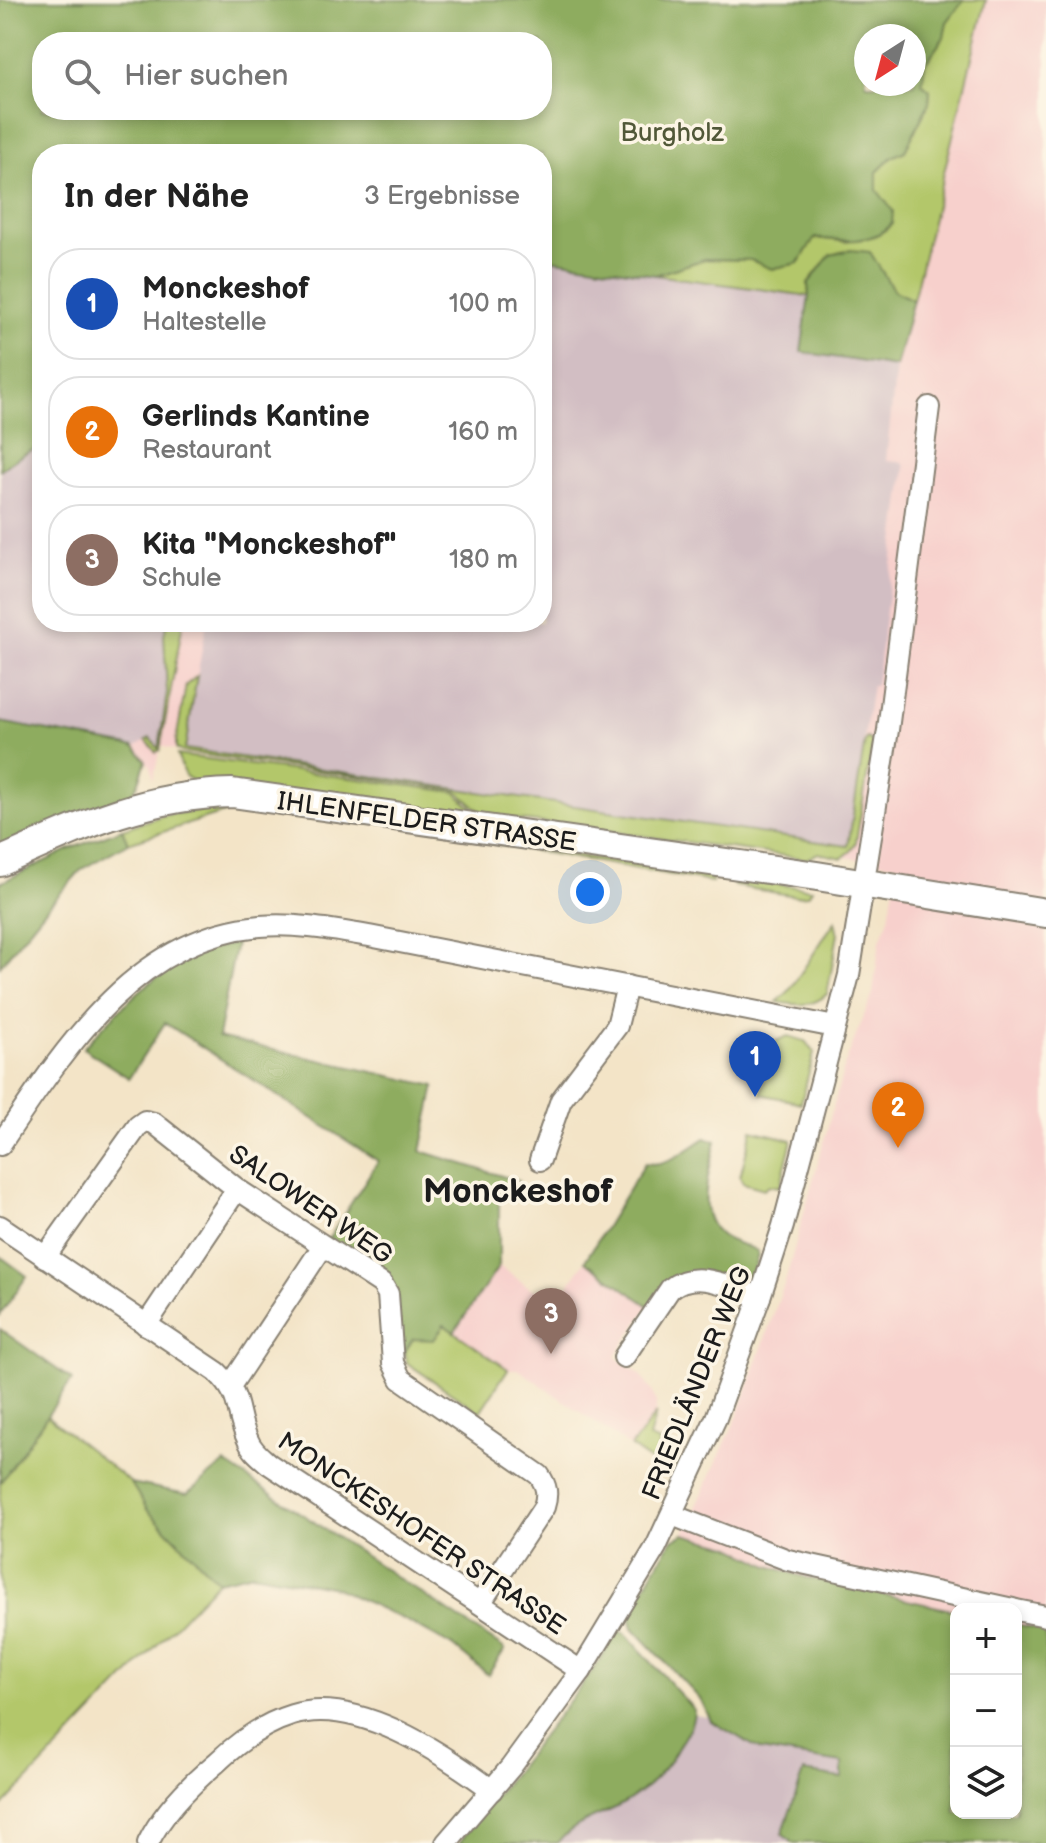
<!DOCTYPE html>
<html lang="de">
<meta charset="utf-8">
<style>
body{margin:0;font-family:"Balsamiq Sans",sans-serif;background:#f6f6f6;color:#222}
.controls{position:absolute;right:24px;bottom:24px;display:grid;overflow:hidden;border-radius:16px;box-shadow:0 4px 12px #0003}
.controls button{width:72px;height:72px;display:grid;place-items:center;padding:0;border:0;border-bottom:2px solid #e0e0e0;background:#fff;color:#222;font:40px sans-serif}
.compass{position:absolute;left:854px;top:24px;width:72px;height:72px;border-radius:50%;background:#fff;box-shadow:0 4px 12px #0003;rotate:216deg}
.you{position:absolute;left:590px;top:892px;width:28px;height:28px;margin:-20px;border:6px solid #fff;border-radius:50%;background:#1a73e8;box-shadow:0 0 0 12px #1a73e833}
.badge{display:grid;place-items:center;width:52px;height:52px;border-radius:50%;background:#d1495b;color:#fff;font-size:26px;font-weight:700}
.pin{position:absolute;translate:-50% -66px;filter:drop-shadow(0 2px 4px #0008)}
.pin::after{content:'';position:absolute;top:42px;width:28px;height:24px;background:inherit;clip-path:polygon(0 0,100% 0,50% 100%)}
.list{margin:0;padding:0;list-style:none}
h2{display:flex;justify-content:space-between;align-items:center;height:104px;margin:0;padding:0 32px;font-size:34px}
h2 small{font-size:26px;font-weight:400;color:#767676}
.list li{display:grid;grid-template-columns:52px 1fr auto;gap:24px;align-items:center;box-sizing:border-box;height:112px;margin:0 16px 16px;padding:0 16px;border:2px solid #e0e0e0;border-radius:32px}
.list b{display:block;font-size:30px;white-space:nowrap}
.list p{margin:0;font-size:26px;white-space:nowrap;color:#767676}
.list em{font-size:26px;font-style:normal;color:#767676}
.icon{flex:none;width:44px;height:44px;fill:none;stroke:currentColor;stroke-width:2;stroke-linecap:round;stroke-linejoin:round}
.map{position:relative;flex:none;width:1046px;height:1843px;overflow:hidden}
.search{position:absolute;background:#fff;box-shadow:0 4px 12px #0003;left:32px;top:32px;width:520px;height:88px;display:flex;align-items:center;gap:20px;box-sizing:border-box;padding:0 28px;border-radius:32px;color:#767676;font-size:30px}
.panel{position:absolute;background:#fff;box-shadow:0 4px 12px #0003;left:32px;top:144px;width:520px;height:488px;border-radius:32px}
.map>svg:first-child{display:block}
</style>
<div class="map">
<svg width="1046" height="1843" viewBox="0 0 1046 1843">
<rect width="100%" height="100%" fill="#fcf5e5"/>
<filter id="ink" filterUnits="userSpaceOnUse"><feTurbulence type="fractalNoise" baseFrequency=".0125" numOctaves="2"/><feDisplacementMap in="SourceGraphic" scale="16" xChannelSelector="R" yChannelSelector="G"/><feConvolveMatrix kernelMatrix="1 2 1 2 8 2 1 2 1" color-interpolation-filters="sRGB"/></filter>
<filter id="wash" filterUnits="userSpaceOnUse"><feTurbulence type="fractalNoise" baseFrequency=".006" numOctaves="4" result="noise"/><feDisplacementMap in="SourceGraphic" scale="32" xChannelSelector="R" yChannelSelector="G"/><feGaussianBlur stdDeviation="1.8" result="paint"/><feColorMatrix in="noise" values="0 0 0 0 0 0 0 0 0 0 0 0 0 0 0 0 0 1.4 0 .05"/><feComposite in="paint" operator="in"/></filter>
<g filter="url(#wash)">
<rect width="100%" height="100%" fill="#f3e4c7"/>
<g fill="#f7d0cc">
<polygon points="986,0 1046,0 1046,1631 1016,1625 1016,1609 956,1609 956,1611 805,1577 769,1566 730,1546 684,1534 738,1415 785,1282 845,1064 873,993 880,940 889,918 897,865 818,853 807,859 565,825 487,817 456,790 183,752 161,746 153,780 151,768 135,747 0,722 0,470 42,446 42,622 542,622 542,258 655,275 896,367"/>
<polygon points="585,1261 649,1306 615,1357 641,1375 651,1389 656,1401 656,1413 631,1447 518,1369 508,1369 454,1332 499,1266 535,1291 544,1293 565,1291"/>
</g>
<g fill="#d2bec3">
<polygon points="542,258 809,296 801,352 896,367 886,460 903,463 905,467 876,685 872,685 848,846 184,749 207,622 542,622"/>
<polygon points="42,446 42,622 167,622 164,635 167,692 158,751 150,738 135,747 0,722 0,470 24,454"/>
<polygon points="694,1715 707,1717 761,1750 843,1763 842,1778 782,1834 793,1843 558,1843 567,1830 617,1807 650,1785"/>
</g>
<g fill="#b3c76b" stroke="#687244" stroke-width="2">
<path d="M964 0H986L913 300 894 291 870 253C832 247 830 255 808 283L809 296 655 275 705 259 751 260 772 269 798 263 815 238 848 242 877 190V171L892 157 905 151 929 103 930 90 922 83 925 64 944 37 947 22Z"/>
<polygon points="167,622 183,622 160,750 156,752 146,740 150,738 159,749 167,692 164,635"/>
<polygon points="197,676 185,749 848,846 865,740 867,738 873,742 856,842 851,851 842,858 818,853 807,859 565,825 487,817 456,790 183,752 176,749 176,741 186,685"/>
<polygon points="177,755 455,792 483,819 197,783 185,776"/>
<polygon points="217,809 236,809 128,843 122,829 164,815"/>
<polygon points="494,844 713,874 712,882"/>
<polygon points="735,878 812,889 808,895 796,896 734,886"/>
<path d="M835 921 838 934 827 994C812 1008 796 1005 777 1002L789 991Z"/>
<polygon points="788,1036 805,1041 814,1052 801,1103 761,1094 774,1042"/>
<polygon points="752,1130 792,1140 780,1187 769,1185 764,1189 743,1183 740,1177"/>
<polygon points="444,1325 508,1369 480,1412 407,1363 404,1353 413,1339 423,1338"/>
<polygon points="656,1413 649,1438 660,1442 656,1454 681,1464 674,1477 631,1447"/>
<polygon points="47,1416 131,1483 148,1511 218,1581 0,1809 0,1483"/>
</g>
<g fill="#8eac5f" stroke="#55643e" stroke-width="2" fill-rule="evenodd">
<path d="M0 0H964L947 22 944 37 925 64 922 83 930 90 929 103 905 151 892 157 877 172V190L893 211 892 224C872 245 842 241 815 238L798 263 772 269 751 260 705 259 655 275 542 258V154H42V446L24 454 0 470ZM866 36H914V84H866ZM42 42H542V110H42Z"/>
<polygon points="850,250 870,252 894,291 913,300 896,367 801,352 809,296 808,284 830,255"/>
<polygon points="0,722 135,747 146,761 138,784 128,800 0,852"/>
<polygon points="122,829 128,843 82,869 46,909 0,966 0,883 70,849"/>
<path d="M236 943 218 1037 435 1086 421 1151 518 1181 499 1197V1266L454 1332 444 1325 434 1340 413 1339 404 1353H398L394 1293 327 1241 378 1161 165 1023 129 1078 83 1048C117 1012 152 972 199 953 211 948 224 946 236 943Z"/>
<path d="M705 1138 716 1141C710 1170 693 1214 722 1236 733 1244 746 1244 757 1251L758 1255 749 1286 706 1272 649 1306 585 1261 645 1163C665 1168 689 1149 705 1138Z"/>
<polygon points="0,1256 27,1276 0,1315"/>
<polygon points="0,1329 72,1380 0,1483"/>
<polygon points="225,1463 505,1649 488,1675 453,1646 405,1620 336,1588 253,1573 218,1581 148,1511 131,1483 187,1494"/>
<polygon points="684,1534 730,1546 769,1566 805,1577 956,1611 956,1813 1016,1813 1016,1625 1046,1631 1046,1843 793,1843 782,1834 804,1772 842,1778 842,1763 761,1750 711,1721 701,1700 633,1628 629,1613 672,1540"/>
<path d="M619 1630 627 1635 694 1710C694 1723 686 1734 680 1744 665 1773 644 1793 615 1808 594 1818 572 1824 558 1843H459L588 1677Z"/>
</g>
</g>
<g filter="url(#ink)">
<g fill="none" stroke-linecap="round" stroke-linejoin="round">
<defs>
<g id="street">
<path d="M0 1145C63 1051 135 937 260 926 297 923 333 930 369 936L835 1027"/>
<polyline points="540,1160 561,1100 617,1026 627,986"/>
<path d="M0 1226 217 1372C244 1398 234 1411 248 1440 252 1451 261 1457 269 1464L581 1671"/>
<path d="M45 1257 138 1126 145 1121 154 1123 237 1189 382 1284 388 1294 393 1363 401 1379 539 1475C547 1486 548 1494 544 1507L481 1602"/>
<polyline points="146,1325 237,1189"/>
<path d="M624 1357 670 1289C696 1267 732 1288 760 1297"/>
<polyline points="231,1385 323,1246"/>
<polyline points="672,1515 788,1560 1013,1609"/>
<polyline points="1016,1610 1046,1616"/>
<path d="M148 1843C162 1814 190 1785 215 1764 237 1743 262 1724 292 1715 357 1695 442 1753 492 1790"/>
<polyline points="446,1843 511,1767 581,1671 656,1547 716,1418 760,1297 783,1226 849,975 888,730 929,407"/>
</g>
<path id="secondary" d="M0 862C78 827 144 795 232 793L817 876 1046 913"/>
</defs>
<use href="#street" stroke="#888072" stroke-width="24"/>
<use href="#secondary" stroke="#888072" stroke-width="32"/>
<use href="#street" stroke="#fff" stroke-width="20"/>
<use href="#secondary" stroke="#fff" stroke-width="28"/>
</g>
</g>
<g text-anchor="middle" stroke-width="7" stroke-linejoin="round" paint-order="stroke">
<g font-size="26" fill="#515838" stroke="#fcf5e5">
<text x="672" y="141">Burgholz</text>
</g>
<g font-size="26" fill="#1c1c1c" stroke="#fcf5e5">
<text transform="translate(427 821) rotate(8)" y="9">IHLENFELDER STRASSE</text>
<text transform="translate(311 1204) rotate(34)" y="9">SALOWER WEG</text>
<text transform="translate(696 1383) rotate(-68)" y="9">FRIEDLÄNDER WEG</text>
<text transform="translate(422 1533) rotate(34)" y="9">MONCKESHOFER STRASSE</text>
</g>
<g font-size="34" font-weight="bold" fill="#1c1c1c" stroke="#fcf5e5">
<text x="518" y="1202">Monckeshof</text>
</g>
</g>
</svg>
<div class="controls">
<button>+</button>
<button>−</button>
<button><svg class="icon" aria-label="layers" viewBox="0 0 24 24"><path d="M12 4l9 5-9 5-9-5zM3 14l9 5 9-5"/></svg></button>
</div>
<svg class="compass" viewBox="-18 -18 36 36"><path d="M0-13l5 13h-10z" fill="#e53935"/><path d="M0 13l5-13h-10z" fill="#767676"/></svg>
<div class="you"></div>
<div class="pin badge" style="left:755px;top:1097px;background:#1a4fb4">1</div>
<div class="pin badge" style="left:898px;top:1148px;background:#e8710a">2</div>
<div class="pin badge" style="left:551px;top:1354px;background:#8d6e63">3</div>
<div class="search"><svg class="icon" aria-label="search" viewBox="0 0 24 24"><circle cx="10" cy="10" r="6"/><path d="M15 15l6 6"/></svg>Hier suchen</div>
<section class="panel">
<h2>In der Nähe<small>3 Ergebnisse</small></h2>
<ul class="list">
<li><span class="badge" style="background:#1a4fb4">1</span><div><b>Monckeshof</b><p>Haltestelle</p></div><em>100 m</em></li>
<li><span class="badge" style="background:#e8710a">2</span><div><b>Gerlinds Kantine</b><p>Restaurant</p></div><em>160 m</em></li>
<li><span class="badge" style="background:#8d6e63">3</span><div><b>Kita &quot;Monckeshof&quot;</b><p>Schule</p></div><em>180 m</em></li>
</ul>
</section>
</div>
